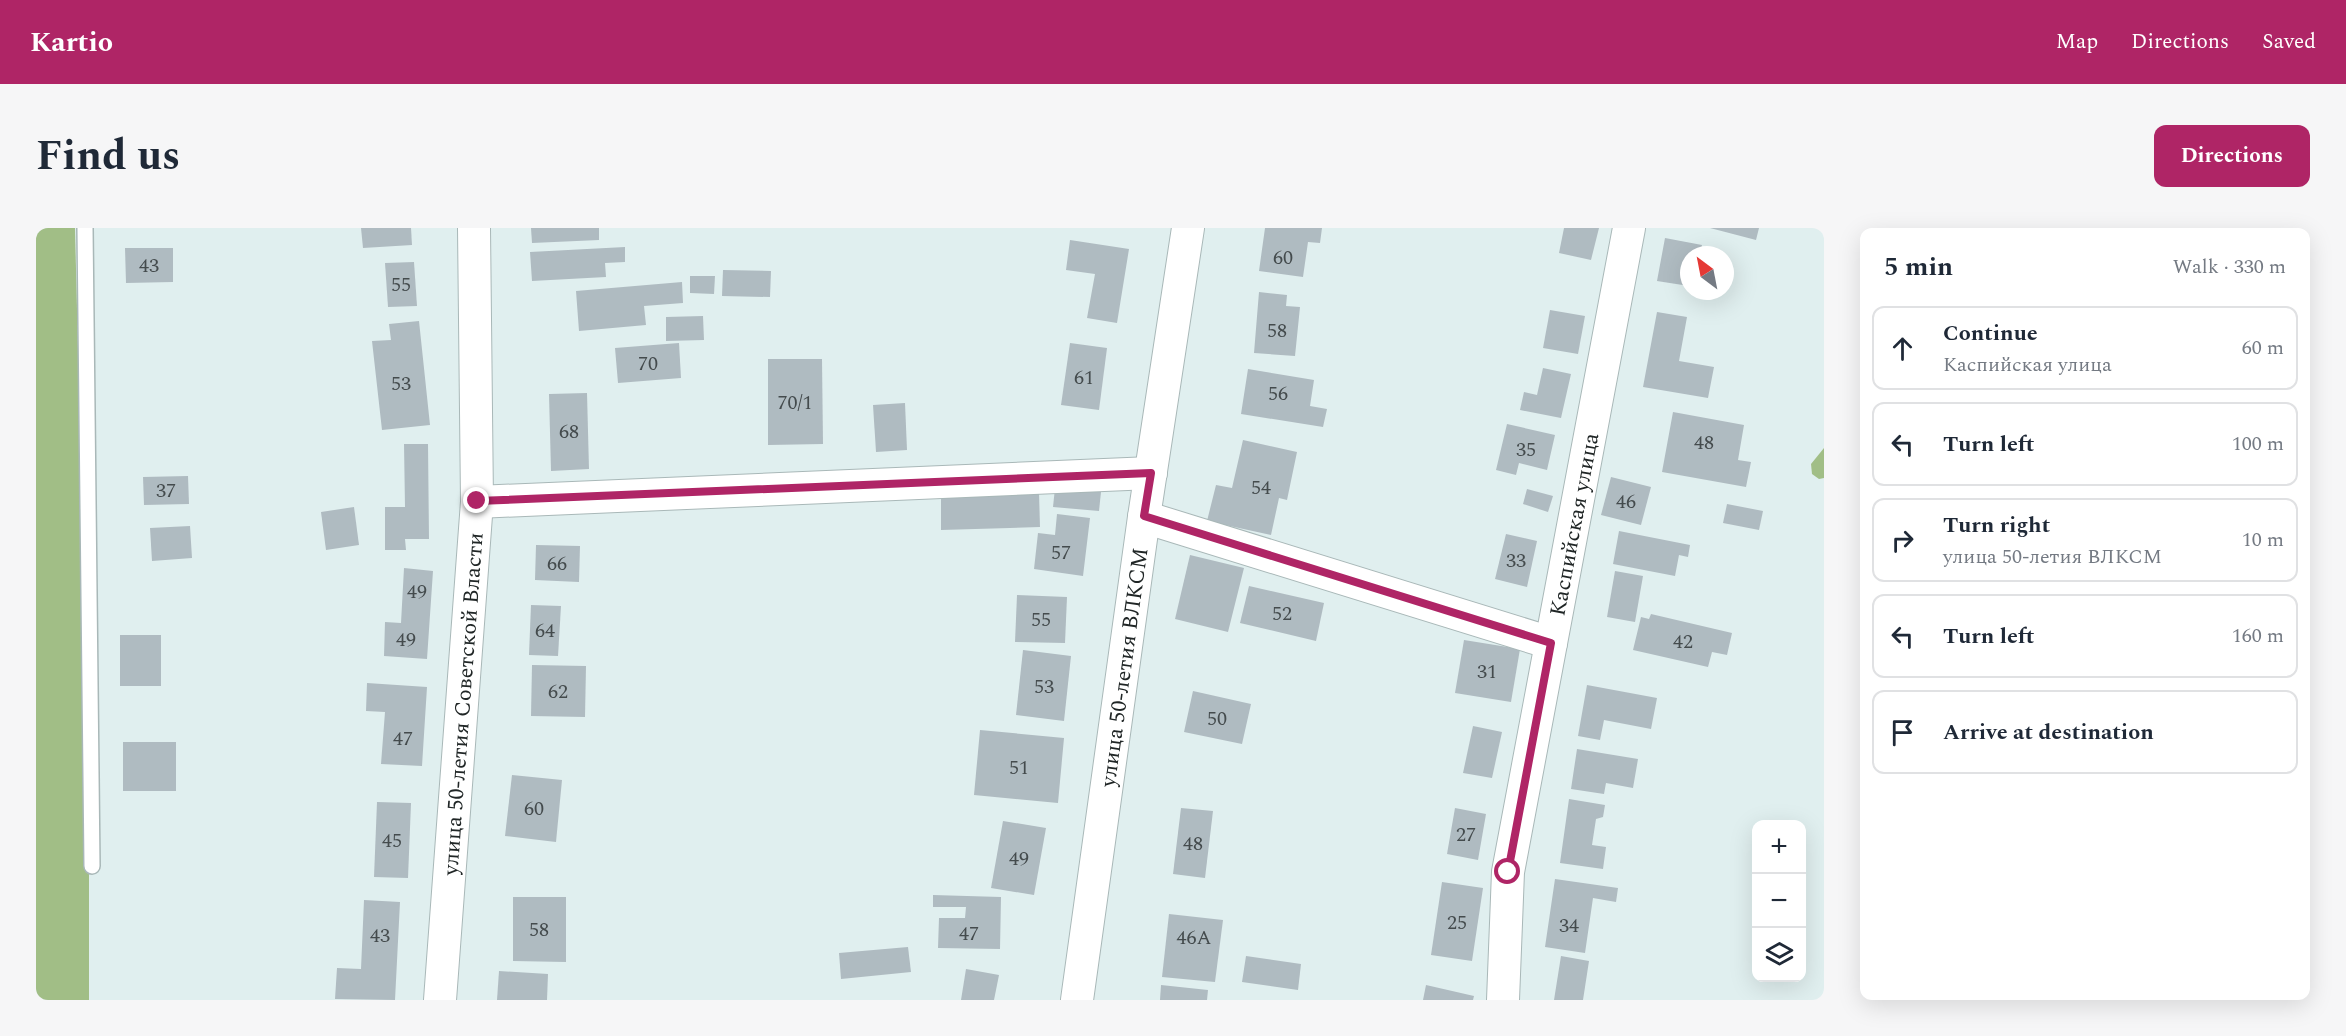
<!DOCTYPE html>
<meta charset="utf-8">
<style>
body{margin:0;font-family:Spectral,serif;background:#f6f6f7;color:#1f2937}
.controls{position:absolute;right:18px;bottom:18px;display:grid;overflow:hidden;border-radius:12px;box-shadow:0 6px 24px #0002}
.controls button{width:54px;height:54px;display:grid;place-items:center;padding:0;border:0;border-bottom:2px solid #e0e1e3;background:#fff;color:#1f2937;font:30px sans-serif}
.compass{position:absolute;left:1644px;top:18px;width:54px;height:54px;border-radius:50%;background:#fff;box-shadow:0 6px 24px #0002;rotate:328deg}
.stop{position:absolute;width:18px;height:18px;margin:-14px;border:4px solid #af2566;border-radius:50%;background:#fff}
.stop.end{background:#af2566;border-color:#fff;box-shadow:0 2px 6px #0008}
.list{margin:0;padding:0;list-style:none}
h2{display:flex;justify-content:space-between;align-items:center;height:78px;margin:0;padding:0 24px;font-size:26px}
h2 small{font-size:20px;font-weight:400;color:#747a83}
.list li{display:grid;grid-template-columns:39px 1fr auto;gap:18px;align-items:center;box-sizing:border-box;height:84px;margin:0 12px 12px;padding:0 12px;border:2px solid #e0e1e3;border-radius:12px}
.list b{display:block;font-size:22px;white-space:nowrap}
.list p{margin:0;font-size:20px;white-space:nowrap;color:#747a83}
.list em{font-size:20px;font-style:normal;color:#747a83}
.icon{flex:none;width:33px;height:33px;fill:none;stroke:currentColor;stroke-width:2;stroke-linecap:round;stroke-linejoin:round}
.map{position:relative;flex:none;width:1788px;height:772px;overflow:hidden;border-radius:12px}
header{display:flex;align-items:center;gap:36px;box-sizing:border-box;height:84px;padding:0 30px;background:#af2566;color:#fff}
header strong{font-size:28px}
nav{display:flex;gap:33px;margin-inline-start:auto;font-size:21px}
.intro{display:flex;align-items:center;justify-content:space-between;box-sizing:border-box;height:144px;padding:0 36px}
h1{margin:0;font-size:42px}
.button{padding:15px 27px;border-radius:12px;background:#af2566;color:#fff;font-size:21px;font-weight:700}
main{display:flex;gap:36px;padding:0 36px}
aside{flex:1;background:#fff;border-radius:12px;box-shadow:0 6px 24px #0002}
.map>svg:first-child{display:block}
</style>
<header>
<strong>Kartio</strong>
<nav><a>Map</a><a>Directions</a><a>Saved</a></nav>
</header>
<div class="intro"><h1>Find us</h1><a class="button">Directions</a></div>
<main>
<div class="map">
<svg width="1788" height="772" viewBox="0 0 1788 772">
<rect width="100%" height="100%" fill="#e0efef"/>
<g fill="#a1be86">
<polygon points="0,0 39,0 53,563 53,772 0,772"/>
<polygon points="1788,220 1788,250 1783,251 1776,246 1775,236"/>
</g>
<g fill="#afbbc1">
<polygon points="325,0 375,0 376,17 327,20"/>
<polygon points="495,0 563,0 563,12 496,15"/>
<polygon points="1229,0 1286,0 1284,15 1272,14 1267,49 1223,43"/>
<polygon points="1528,0 1563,0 1555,32 1523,25"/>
<polygon points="1674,0 1723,0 1720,12"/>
<polygon points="1629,10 1666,17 1664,27 1653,27 1653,58 1621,53"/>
<polygon points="1034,12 1093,21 1081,95 1051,90 1059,46 1030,42"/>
<polygon points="589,19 589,34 569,35 570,49 496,53 494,24"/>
<polygon points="89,20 137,20 137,54 90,55"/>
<polygon points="378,34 381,78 352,79 349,35"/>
<polygon points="687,42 735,43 734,69 686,68"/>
<polygon points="654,48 679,48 678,66 654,65"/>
<polygon points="646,54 647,75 608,78 610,97 543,103 540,63"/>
<polygon points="1223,64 1251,67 1250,78 1264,79 1259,128 1218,125"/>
<polygon points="1514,82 1549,88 1542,126 1507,120"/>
<polygon points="1621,84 1651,89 1643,133 1678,139 1672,170 1607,159"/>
<polygon points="667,88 668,112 630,113 630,89"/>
<polygon points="383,93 394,197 346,202 336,113 355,112 353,96"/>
<polygon points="643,115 645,150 582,155 579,120"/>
<polygon points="1034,115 1071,120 1063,182 1025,177"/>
<polygon points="732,131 786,131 787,216 732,217"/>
<polygon points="1507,140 1535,146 1525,190 1484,182 1488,164 1501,167"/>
<polygon points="1212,141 1278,152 1274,178 1291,181 1287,199 1205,186"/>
<polygon points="551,165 553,241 515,243 513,166"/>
<polygon points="869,175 871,222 840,224 837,177"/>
<polygon points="1637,184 1708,197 1702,232 1715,234 1710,259 1626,244"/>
<polygon points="1471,196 1519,207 1511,242 1483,235 1480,247 1460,242"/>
<polygon points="1207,212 1261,224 1251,272 1243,270 1235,307 1171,293 1180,257 1196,260"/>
<polygon points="368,216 392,216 393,311 369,311 370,322 349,322 349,279 369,279"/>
<polygon points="152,248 153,276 108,277 107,249"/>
<polygon points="1575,249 1615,259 1605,297 1565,287"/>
<polygon points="1019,260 1065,264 1063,283 1017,279"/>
<polygon points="1491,261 1517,268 1512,284 1487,276"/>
<polygon points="1003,264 1004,299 905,302 905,267"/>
<polygon points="1691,276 1727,283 1723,302 1687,295"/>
<polygon points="318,279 323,317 290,322 285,284"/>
<polygon points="1021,286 1054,290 1047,348 998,341 1002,305 1019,307"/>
<polygon points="154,298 156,330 116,333 114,300"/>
<polygon points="1583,303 1654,317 1652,329 1643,327 1639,348 1577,336"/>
<polygon points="1470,306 1501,313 1491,359 1459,351"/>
<polygon points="500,317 544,318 543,354 499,352"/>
<polygon points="1154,327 1208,340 1192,404 1139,391"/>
<polygon points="368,340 397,343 391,431 348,428 349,394 365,395"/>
<polygon points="1579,343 1607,348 1599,394 1571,389"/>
<polygon points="1213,358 1288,375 1280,413 1204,395"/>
<polygon points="981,367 1031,369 1029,415 979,414"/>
<polygon points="495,377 525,378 522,428 493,427"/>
<polygon points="1615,386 1696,405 1691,427 1676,424 1672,439 1597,422 1605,389 1613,391"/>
<rect x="84" y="407" width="41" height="51"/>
<polygon points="1428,412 1484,421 1475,474 1419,465"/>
<polygon points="987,422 1035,428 1028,493 980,487"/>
<polygon points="496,437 550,438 549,489 495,488"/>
<polygon points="331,455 391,459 386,538 345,536 349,484 330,483"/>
<polygon points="1551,457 1621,470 1615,501 1568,492 1564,512 1542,508"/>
<polygon points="1157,463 1215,476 1206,516 1148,504"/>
<polygon points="1437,498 1466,504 1456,550 1427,545"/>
<polygon points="944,502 1028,510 1022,575 938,567"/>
<rect x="87" y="514" width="53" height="49"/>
<polygon points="1541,521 1602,531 1597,560 1570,555 1568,566 1535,561"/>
<polygon points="476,547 526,552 520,614 469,608"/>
<polygon points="1533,571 1569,577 1567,589 1560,591 1556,617 1570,619 1567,641 1524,635"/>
<polygon points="341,574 375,575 372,650 338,649"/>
<polygon points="1145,580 1177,583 1169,650 1137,646"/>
<polygon points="1419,580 1450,586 1442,632 1411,626"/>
<polygon points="967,593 1010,600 998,667 955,660"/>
<polygon points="1519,651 1582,660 1580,674 1557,670 1549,725 1509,719"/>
<polygon points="1406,654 1447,660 1436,733 1395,727"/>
<polygon points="897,667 965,669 964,721 902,720 903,690 929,690 930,679 897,679"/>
<polygon points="477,669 530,669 530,734 477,733"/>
<polygon points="328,672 364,674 359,772 299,771 301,740 325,741"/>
<polygon points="1133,686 1187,692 1179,754 1126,749"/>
<polygon points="872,719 875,744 805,751 803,725"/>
<polygon points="1210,728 1265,736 1262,762 1206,754"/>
<polygon points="1525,728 1553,733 1547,772 1518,772"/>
<polygon points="930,741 963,747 958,772 925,772"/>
<polygon points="463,743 512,746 511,772 461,772"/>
<polygon points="1125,757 1172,762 1171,772 1124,772"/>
<polygon points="1390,757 1438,768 1437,772 1387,772"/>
</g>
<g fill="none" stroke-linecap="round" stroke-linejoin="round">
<defs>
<polyline id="lane" points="49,0 56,638"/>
<g id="street">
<polyline points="441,274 1115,245"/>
<polyline points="1108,289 1515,415"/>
<path id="s1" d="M404 772 441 274 438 0"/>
<path id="s2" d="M1041 772 1108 289 1152 0"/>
<path id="s3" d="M1467 772 1472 644 1593 0"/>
</g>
</defs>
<use href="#lane" stroke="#a9b8b8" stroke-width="18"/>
<use href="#street" stroke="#a9b8b8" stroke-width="34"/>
<use href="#lane" stroke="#fff" stroke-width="15"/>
<use href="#street" stroke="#fff" stroke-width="32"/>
</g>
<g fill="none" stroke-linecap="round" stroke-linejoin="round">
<polyline stroke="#af2566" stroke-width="8" points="441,273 1115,245 1108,288 1515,415 1472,644"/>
</g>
<g text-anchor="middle" stroke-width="6" stroke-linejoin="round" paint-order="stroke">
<g font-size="20" fill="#444b4d">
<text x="1247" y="36">60</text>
<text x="113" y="44">43</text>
<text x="365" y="63">55</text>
<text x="1241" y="109">58</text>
<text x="612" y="142">70</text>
<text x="1048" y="156">61</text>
<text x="365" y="162">53</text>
<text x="1242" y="172">56</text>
<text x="759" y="181">70/1</text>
<text x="533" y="210">68</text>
<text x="1668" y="221">48</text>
<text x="1490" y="228">35</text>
<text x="1225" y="266">54</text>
<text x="130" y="269">37</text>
<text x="1590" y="280">46</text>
<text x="1025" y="331">57</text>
<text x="1480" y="339">33</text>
<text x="521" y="342">66</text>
<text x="381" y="370">49</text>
<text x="1246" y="392">52</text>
<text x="1005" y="398">55</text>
<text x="509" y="409">64</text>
<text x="370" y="418">49</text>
<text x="1647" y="420">42</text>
<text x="1451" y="450">31</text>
<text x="1008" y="465">53</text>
<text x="522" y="470">62</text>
<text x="1181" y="497">50</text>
<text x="367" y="517">47</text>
<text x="983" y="546">51</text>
<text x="498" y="587">60</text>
<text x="1430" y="613">27</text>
<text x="356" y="619">45</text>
<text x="1157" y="622">48</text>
<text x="983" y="637">49</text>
<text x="1421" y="701">25</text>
<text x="1533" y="704">34</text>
<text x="503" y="708">58</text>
<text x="933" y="712">47</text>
<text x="344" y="714">43</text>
<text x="1158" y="716">46А</text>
</g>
<g font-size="22" fill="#202626" stroke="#edfdfc">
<text dy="8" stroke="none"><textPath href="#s3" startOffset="482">Каспийская улица</textPath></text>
<text dy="8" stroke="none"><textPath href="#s2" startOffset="336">улица 50-летия ВЛКСМ</textPath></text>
<text dy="8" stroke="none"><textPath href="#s1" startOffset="297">улица 50-летия Советской Власти</textPath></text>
</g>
</g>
</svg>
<div class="controls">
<button>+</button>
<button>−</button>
<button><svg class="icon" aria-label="layers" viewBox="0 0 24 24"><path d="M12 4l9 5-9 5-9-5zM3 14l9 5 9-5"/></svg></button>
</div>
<svg class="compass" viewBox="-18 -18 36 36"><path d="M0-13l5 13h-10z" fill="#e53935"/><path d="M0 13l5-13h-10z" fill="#747a83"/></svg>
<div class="stop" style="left:1472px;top:644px"></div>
<div class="stop end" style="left:441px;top:273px"></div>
</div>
<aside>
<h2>5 min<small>Walk · 330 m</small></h2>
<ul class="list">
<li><svg class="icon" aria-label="ahead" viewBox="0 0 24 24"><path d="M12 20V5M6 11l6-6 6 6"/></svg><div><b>Continue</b><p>Каспийская улица</p></div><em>60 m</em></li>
<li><svg class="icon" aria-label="left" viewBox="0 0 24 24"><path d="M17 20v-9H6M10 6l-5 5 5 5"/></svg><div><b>Turn left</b></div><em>100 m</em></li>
<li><svg class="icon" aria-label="right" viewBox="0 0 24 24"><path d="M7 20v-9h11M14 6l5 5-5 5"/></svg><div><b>Turn right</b><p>улица 50-летия ВЛКСМ</p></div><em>10 m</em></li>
<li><svg class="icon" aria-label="left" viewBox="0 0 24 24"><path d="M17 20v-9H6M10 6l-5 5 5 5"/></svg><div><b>Turn left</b></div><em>160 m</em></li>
<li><svg class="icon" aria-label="arrive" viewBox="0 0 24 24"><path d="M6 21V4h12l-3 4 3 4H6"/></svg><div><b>Arrive at destination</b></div></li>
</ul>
</aside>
</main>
